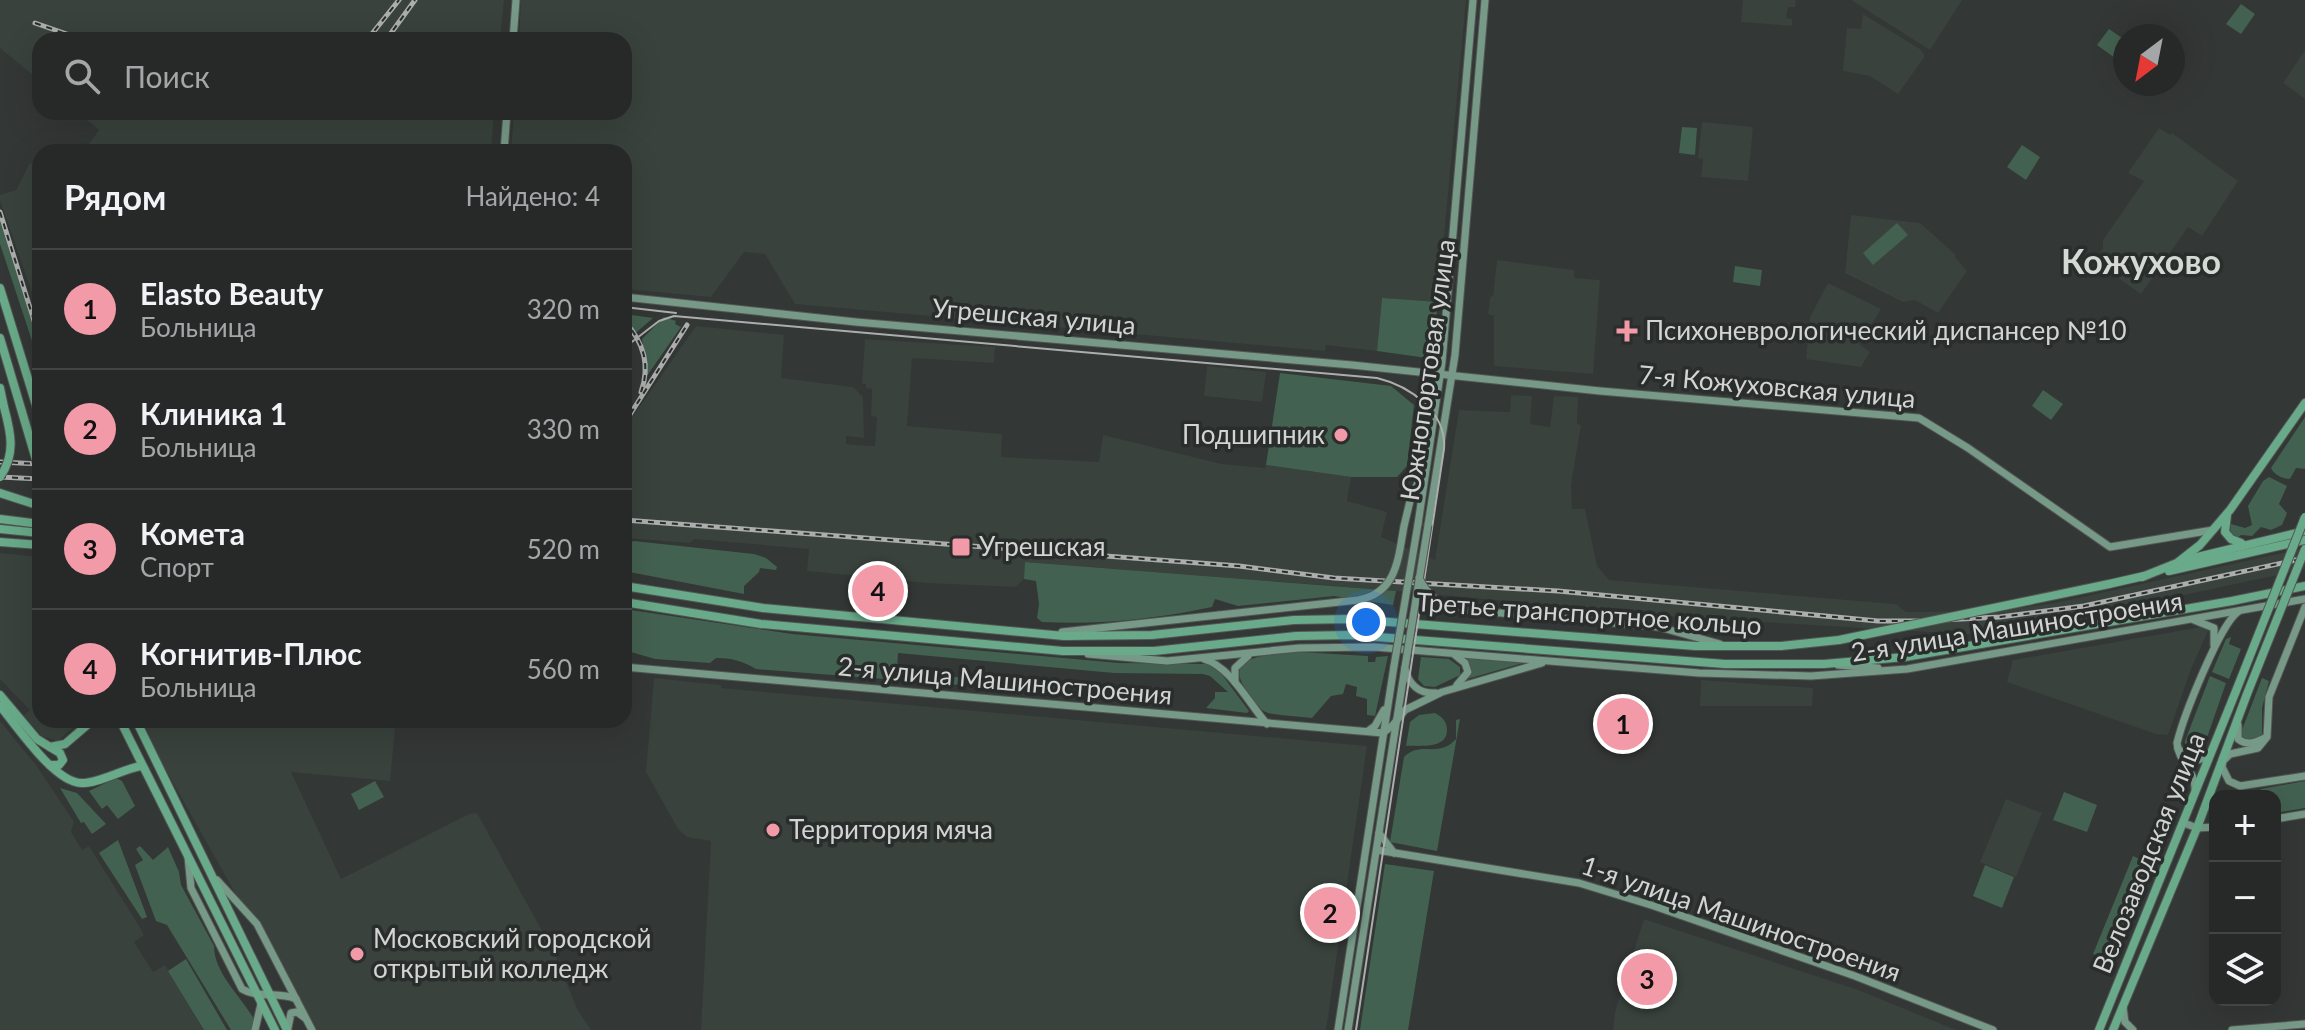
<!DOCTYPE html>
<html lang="ru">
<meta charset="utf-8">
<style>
body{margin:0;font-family:Lato,sans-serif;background:#323534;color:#f1f3f6}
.controls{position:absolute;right:24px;bottom:24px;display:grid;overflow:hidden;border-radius:16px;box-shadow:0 8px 32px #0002}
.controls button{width:72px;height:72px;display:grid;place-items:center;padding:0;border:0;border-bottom:2px solid #424545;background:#262928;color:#f1f3f6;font:40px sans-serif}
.compass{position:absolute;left:2113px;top:24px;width:72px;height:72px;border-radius:50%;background:#262928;box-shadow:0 8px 32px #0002;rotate:212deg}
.you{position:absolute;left:1366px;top:622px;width:28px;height:28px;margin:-20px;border:6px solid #fff;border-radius:50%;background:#1a73e8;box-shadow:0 0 0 12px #1a73e833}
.badge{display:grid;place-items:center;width:52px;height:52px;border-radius:50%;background:#f39aa9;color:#111;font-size:26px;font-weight:700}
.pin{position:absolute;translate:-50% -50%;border:4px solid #fff;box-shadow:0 2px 8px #0006}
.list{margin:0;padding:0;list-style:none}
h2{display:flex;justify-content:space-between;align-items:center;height:104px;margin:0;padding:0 32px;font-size:34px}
h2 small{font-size:26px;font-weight:400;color:#a4a6a8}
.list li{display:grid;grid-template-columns:52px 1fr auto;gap:24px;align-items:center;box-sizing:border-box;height:120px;padding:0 32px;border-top:2px solid #424545}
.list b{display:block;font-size:30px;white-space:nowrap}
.list p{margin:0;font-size:26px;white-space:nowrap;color:#a4a6a8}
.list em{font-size:26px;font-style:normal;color:#a4a6a8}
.icon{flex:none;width:44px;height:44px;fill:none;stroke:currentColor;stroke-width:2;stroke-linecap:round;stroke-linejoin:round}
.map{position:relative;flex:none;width:2305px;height:1030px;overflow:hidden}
.search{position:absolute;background:#262928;box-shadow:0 8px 32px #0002;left:32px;top:32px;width:600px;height:88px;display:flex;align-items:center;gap:20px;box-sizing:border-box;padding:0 28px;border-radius:24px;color:#a4a6a8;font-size:30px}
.panel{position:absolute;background:#262928;box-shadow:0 8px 32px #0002;left:32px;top:144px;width:600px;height:584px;border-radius:24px}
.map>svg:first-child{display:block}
</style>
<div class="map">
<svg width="2305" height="1030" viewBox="0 0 2305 1030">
<rect width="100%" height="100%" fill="#333735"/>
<g fill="#39423d">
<polygon points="0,0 504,0 500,40 40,40 40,81 0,48"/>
<polygon points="521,0 1466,0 1438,302 1382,299 1377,351 1326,345 1325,351 795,304 765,254 744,252 711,297 624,289 624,152 511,152 514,112 624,112 624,40 519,40"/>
<polygon points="1743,0 1796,0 1795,7 1788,7 1786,18 1792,19 1792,26 1741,22"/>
<polygon points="1851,0 1962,0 1930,50"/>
<polygon points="1863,14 1920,49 1925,56 1898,94 1870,76 1843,71 1847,28 1861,29"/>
<polygon points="2305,50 2305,99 2283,83"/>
<polygon points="78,112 494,112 491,152 83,152 99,130"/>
<polygon points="1702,122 1753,127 1748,181 1701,177 1703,159 1698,158"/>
<polygon points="2159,128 2170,135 2172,133 2238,181 2202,236 2188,227 2141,294 2095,262 2103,248 2103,240 2144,181 2128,173"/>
<polygon points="30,163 40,166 40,316 0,200 0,195 16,190"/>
<polygon points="1851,215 1920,223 1956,255 1955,257 1967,271 1938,313 1915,300 1903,302 1845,273"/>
<polygon points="1497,260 1574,270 1574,278 1600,280 1593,374 1494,366 1494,316 1488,314 1490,297 1493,296"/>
<polygon points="1828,283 1881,309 1859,344 1870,352 1861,367 1806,359 1810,317"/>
<polygon points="696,326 784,335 781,378 853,387 863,397 864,438 846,436 846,444 869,446 875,446 877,417 871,416 872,389 866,388 866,384 862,384 865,339 995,347 994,363 912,358 907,426 1002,434 1001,457 1099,462 1103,435 1222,464 1265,468 1266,465 1351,477 1347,501 1387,512 1381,537 1435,560 1459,410 1510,412 1511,395 1532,396 1530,424 1550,427 1554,396 1578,397 1577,424 1581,425 1571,485 1572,509 1585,509 1597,566 1609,580 1896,604 1906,612 1998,611 2055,603 2305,548 2305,569 2059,622 1980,635 1680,617 1396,591 1026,562 1024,579 1016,587 927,583 807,571 809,549 694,539 690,543 624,538 624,429"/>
<polygon points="1207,366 1266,372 1262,402 1204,396"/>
<polygon points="0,553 40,557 40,720 81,720 58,741 42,736 24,715 30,710 0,679"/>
<polygon points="2201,627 2208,631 2191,669 2168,735 2156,734 2007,682 2013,660"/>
<polygon points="654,678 721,685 721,688 1367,746 1326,1030 701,1030 711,841 687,837 678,829 646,772"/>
<polygon points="1701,680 1813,688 1812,706 1700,706"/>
<polygon points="144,720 396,720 390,781 291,772 341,879 469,814 477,813 556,956 577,1009 591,1030 312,1030 153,747"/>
<polygon points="0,721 36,765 74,822 71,832 82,850 89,846 139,926 144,935 134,942 153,972 165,965 204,1030 0,1030"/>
<polygon points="2006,799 2042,813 2016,877 1980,862"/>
<polygon points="1644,919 1861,991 1956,1030 1613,1030 1615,1012"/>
</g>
<g fill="#436150">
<polygon points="2241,4 2255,14 2241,34 2226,24"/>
<polygon points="2109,29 2125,40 2115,58 2097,45"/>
<polygon points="1682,127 1697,128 1695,155 1679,153"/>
<polygon points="2022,145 2040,157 2026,180 2007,167"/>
<polygon points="0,221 40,348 40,365 0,244"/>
<polygon points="1897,223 1908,235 1873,265 1863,253"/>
<polygon points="1735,266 1762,270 1760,286 1733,282"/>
<polygon points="1382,298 1438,302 1432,355 1427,358 1377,351"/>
<polygon points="624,314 653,318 624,343"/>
<polygon points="664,317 676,321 675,324 681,327 644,380 645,357 642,339"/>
<polygon points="1280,373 1391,386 1414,405 1407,466 1397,477 1351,477 1266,465"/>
<polygon points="2043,390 2063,404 2051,420 2032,406"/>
<path d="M2305 417V469L2296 468 2290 479C2283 479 2274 475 2271 468Z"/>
<polygon points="2269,477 2287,486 2279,504 2287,513 2282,525 2271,530 2261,527 2252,536 2241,535 2236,539 2230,532 2231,524 2245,528 2252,525 2248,506 2263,481"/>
<polygon points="634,541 754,554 766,558 777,567 776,570 760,568 759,572 744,586 744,594 624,571 624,544"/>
<path d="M1025 562 1396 591 1393 605 1334 596 1238 606 1215 599 1212 607C1156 619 1100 625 1042 622L1037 618 1039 604 1036 581 1024 579Z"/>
<path d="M624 609 792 634 1119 663 1208 664 1220 672 1249 711 1247 713 1206 708 1215 698V692H1228L1210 676 1203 674 1114 673 898 653 897 672 1062 686 1061 693 756 669C743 661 731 658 716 658L710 663 655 659 624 650Z"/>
<polygon points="2231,637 2229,644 2241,649 2229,679 2212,672 2226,639"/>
<path d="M1299 652 1368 656V662H1375L1376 657 1388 656 1375 716 1367 715V699L1356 696 1357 687 1346 684 1343 694 1331 696 1312 718C1298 716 1282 716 1268 713 1258 710 1253 699 1247 691 1219 653 1276 655 1299 652Z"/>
<polygon points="1421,657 1449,659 1460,667 1460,675 1435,687 1424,686 1418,679"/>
<polygon points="1464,658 1523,663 1467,679 1469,672"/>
<polygon points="2210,676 2226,683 2202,752 2192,753 2185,748 2185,741"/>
<polygon points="2262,678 2269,681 2262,708 2262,734 2259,738 2247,741 2241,737 2242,730"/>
<path d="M1435 713C1442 717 1447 721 1447 730 1447 750 1418 745 1406 746L1410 722 1419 715Z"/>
<path d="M1460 719 1437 851 1390 842 1404 757C1421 740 1438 759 1456 739V720Z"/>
<polygon points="116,778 122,781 135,806 118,819 107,805 102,809 89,791"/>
<polygon points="375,781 384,797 359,810 351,794"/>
<polygon points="2305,781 2305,808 2275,813 2275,796 2258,796 2261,789"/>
<polygon points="60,788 77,793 106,824 92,834 84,822 81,823"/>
<polygon points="2064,792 2097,805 2087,832 2053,820"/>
<polygon points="118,840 147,917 142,919 99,853"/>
<path d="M140 846 153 860 168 847 179 872 181 885 214 946C214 974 243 998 255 1021L252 1030H231L167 925 156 921 135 865 143 860 136 849Z"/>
<polygon points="2133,856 2153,865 2113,962 2093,954"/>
<polygon points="1385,864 1434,871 1408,1030 1360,1030"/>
<polygon points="1985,865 2014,877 2002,908 1973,896"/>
<polygon points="186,959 227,1030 204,1030 168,971"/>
</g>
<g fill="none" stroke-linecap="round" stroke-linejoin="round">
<defs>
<g id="secondary">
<polyline points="513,40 516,0"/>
<polyline points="504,152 507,112"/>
<polyline points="624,297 856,322 1352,365 1600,391 1919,418 1968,448 2110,547 2213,530"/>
<polyline points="1418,524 1442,362 1473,0"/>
<polyline points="1428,525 1455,355 1485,0"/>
<polyline points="1404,526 1410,501 1423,471"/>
<polyline points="2305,607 2269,697 2267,737 2258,748 2230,754 2223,761 2222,767 2229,781 2240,786 2305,776"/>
<polyline points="2194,620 2214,628 2214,645"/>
<polyline points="1659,627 1720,644"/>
<polyline points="1062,632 1219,615"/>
<polyline points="1088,654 1167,661 1299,648 1374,647 1699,673 1811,676 1907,669 2305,599"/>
<polyline points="1455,655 1465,663 1468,672 1457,685"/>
<path d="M1204 659C1231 667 1249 704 1267 724"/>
<polyline points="1838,665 1878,668"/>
<polyline points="624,667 1383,733"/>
<path d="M1405 669C1409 685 1420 694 1436 693"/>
<polyline points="1235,682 1235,668 1248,656"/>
<path d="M2238 725V739C2247 746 2255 743 2265 738"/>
<polyline points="1368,731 1375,726 1384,710"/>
<polyline points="1383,733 1393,725 1405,710 1442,692 1542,663"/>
<path d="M2178 748C2187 760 2199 765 2210 753"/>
<path d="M2195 789C2196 772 2178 761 2177 743 2183 718 2220 623 2239 611"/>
<polyline points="2275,819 2305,814"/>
<polyline points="2184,823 2197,828 2215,827"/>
<polyline points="1379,833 1394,853"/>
<polyline points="1377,850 1579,883 1654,906 1855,976 1993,1030"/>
<path d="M188 857 191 888 242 989C258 999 279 991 296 999"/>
<polyline points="217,880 257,924 312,1030"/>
<polyline points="2123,1007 2125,1022 2133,1030"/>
<polyline points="288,1028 291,1013 297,1012 305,1018"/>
<polyline points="255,1030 261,1004"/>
<polyline points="1338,1030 1394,666"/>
<polyline points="1348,1030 1405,667"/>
<polyline points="2232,1030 2305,1024"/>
</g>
<g id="primary">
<polyline points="0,288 40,418"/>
<polyline points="0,338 22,412"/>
<polyline points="0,388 4,407"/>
<polyline points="0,493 40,506"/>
<polyline points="2227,515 2225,532 2231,539 2241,543"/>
<polyline points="0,519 40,524"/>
<polyline points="0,529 40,533"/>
<polyline points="0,542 40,545"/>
<polyline points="2185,560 2305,531"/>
<polyline points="2169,571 2305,540"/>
<polyline points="2142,577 2177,563 2200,545 2230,510 2305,403"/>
<polyline points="2109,584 2144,576"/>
<polyline points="624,586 763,608 1064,636 1152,635 1294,620 1351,619 1695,646 1781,646"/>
<polyline points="624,602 761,624 1063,651 1154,651 1296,636 1351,635 1725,664 1824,664 1905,657 2232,601 2305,586"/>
<polyline points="0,695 37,739 50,747 65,744 93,720"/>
<path d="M0 706C17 726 54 782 81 783 97 784 123 769 141 766"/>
<polyline points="120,720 275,1030"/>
<polyline points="136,720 287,1030"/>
<polyline points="50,747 60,753 63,760 59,765 50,765"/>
<polyline points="2099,1030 2236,691"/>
<polyline points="2113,1030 2197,828 2247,694"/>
</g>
</defs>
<use href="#secondary" stroke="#525553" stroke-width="9"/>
<use href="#primary" stroke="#525553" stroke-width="10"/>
<use href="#secondary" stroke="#798" stroke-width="7"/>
<use href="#primary" stroke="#68aa89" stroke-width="8"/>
<g stroke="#abaead" stroke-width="2">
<polyline points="624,307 676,313"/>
<path d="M624 348 659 321 674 316 1377 378C1410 386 1447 412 1444 449L1356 1030"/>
</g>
<defs>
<g id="rail">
<polyline points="35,23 84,40"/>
<polyline points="367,40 399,0"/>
<polyline points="386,40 415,0"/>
<polyline points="0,212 40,340"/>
<path d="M624 321C643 341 651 364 641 392"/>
<polyline points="624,424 687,325"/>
<polyline points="0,462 40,464"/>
<polyline points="0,477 40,479"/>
<polyline points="624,520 1239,566 1334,578 1558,591 1878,621 1922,621 2000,617 2084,606 2305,558"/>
</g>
</defs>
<use href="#rail" stroke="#abaead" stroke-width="5"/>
<use href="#rail" stroke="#292d2b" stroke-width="2" stroke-dasharray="6" stroke-linecap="butt"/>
<defs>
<g id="secondary-bridge">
<path d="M1419 578C1427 594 1439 605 1457 609L1659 627"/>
<path d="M1219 615 1358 600C1397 593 1398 559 1404 526"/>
<polyline points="1394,666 1418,524"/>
<polyline points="1405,667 1428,525"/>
</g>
<g id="primary-bridge">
<polyline points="22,412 40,473"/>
<path d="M0 477C16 454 11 433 4 407"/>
<polyline points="1781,646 1839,640 2109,584"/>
<polyline points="2236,691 2305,517"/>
<polyline points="2247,694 2305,549"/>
</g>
</defs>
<use href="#secondary-bridge" stroke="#525553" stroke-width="9" stroke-linecap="butt"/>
<use href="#primary-bridge" stroke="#525553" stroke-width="10" stroke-linecap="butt"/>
<use href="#secondary-bridge" stroke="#798" stroke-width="7"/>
<use href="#primary-bridge" stroke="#68aa89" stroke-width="8"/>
</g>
<g fill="#f39aa9" stroke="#292d2b" stroke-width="3">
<path d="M1623 319h8v8h8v8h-8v8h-8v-8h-8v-8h8z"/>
<circle cx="1341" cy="435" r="8"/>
<rect x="951" y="537" width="20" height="20" rx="4"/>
<circle cx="773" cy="830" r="8"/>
<circle cx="357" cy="954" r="8"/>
</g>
<g text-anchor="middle" stroke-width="7" stroke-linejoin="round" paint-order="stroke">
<g font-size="26" fill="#d2d4d3" stroke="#292d2b">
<text transform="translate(1034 317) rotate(5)" y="9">Угрешская улица</text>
<text transform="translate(1428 370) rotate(-82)" y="9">Южнопортовая улица</text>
<text transform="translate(1777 387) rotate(5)" y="9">7-я Кожуховская улица</text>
<text transform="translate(1589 614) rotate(4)" y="9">Третье транспортное кольцо</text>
<text transform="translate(2017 627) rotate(-9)" y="9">2-я улица Машиностроения</text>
<text transform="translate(1005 681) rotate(5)" y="9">2-я улица Машиностроения</text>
<text transform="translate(2149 853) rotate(-68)" y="9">Велозаводская улица</text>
<text transform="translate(1741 919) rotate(19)" y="9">1-я улица Машиностроения</text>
</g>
<g font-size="26" fill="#d2d4d3" stroke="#292d2b" text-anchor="start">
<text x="1645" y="340">Психоневрологический диспансер №10</text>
<text x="1325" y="444" text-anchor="end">Подшипник</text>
<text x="979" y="556">Угрешская</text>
<text x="789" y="839">Территория мяча</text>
<text x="373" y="948">Московский городской<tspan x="373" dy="30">открытый колледж</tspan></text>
</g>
<g font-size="34" font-weight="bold" fill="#d5d9d6" stroke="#292d2b">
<text x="2141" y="274">Кожухово</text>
</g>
</g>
</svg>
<div class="controls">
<button>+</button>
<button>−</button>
<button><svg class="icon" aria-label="layers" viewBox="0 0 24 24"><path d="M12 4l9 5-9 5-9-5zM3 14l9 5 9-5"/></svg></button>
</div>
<svg class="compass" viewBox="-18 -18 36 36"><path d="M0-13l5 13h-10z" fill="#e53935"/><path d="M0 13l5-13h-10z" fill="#a4a6a8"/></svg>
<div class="you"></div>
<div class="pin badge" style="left:1623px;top:724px">1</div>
<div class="pin badge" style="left:1330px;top:913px">2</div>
<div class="pin badge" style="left:1647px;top:979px">3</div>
<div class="pin badge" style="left:878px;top:591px">4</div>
<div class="search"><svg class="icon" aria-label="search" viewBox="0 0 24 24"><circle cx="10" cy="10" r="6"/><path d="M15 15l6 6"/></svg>Поиск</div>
<section class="panel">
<h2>Рядом<small>Найдено: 4</small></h2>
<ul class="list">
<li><span class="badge">1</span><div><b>Elasto Beauty</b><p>Больница</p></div><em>320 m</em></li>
<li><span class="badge">2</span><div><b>Клиника 1</b><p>Больница</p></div><em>330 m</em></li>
<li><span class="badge">3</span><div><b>Комета</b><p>Спорт</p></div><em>520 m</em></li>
<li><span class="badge">4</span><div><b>Когнитив-Плюс</b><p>Больница</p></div><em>560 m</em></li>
</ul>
</section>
</div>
